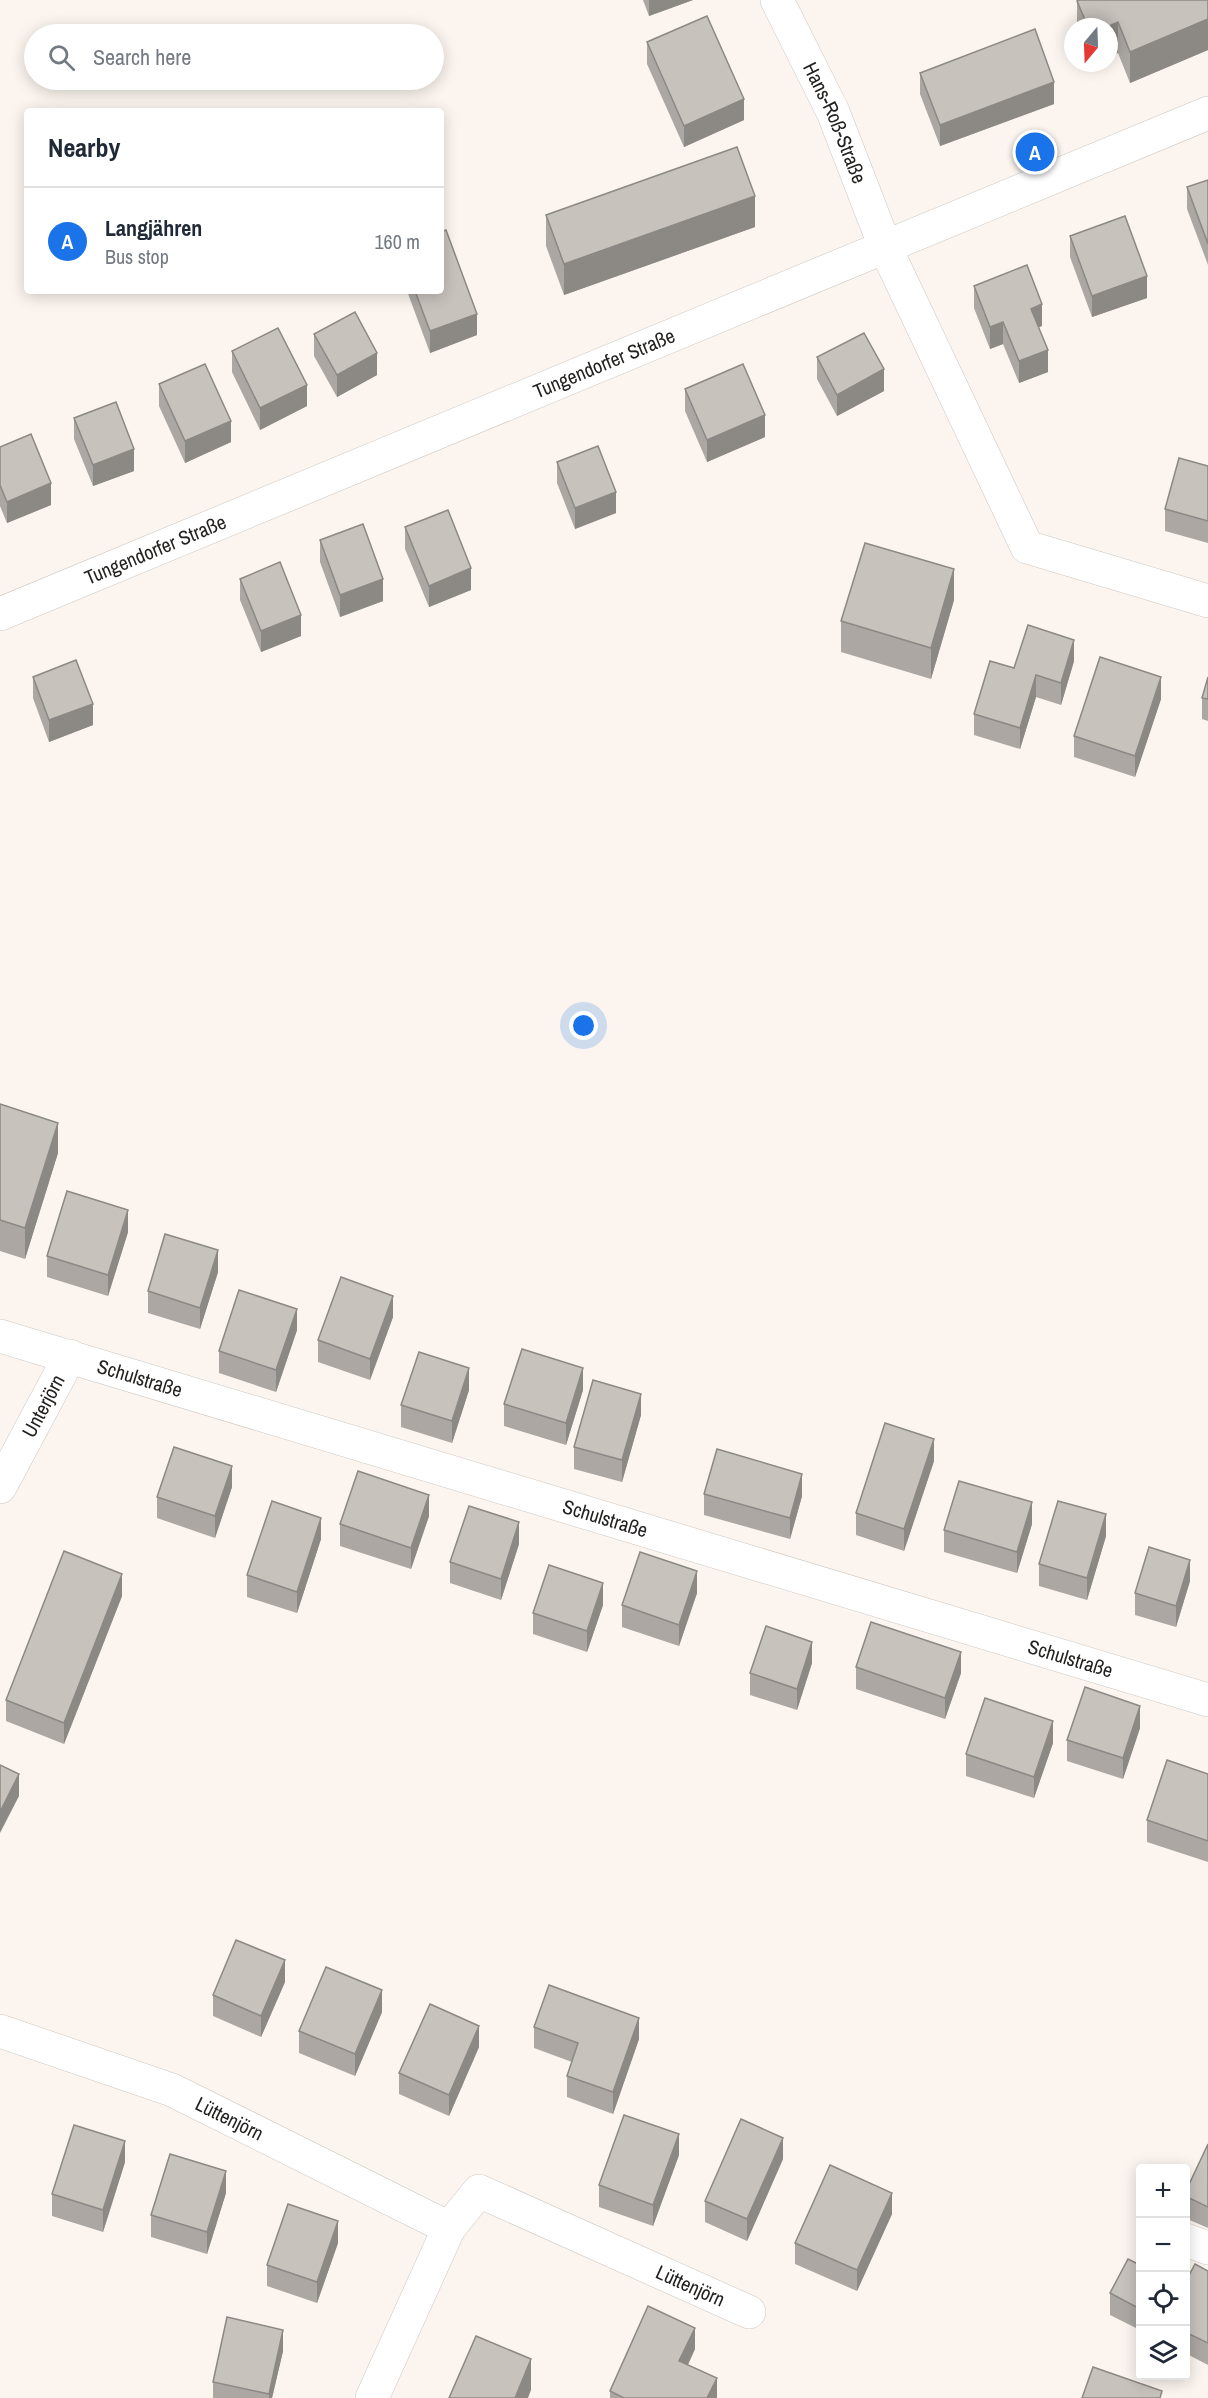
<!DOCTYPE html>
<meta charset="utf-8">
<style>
body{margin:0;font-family:"Archivo Narrow",sans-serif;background:#f2f2f3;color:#1f2937}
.controls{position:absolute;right:18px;bottom:18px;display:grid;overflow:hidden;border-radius:6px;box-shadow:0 3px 15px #0003}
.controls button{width:54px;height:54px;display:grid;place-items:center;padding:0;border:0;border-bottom:2px solid #e0e1e3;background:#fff;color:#1f2937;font:30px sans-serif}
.compass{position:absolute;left:1064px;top:18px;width:54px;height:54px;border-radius:50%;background:#fff;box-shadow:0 3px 15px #0003;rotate:199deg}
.you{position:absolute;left:584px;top:1026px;width:21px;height:21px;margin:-15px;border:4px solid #fff;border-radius:50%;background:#1a73e8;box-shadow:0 0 0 9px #1a73e833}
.badge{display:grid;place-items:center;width:39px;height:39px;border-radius:50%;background:#1a73e8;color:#fff;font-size:20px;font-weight:700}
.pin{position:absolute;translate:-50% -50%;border:3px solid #fff;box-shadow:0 2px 6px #0006}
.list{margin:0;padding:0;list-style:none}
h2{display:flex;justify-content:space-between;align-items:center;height:78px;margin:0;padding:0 24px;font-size:26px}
h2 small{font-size:20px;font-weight:400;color:#747a83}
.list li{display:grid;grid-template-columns:39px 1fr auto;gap:18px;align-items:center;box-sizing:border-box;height:108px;padding:0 24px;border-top:2px solid #e0e1e3}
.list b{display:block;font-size:22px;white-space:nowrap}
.list p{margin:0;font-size:20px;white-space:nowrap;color:#747a83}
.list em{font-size:20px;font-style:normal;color:#747a83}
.icon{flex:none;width:33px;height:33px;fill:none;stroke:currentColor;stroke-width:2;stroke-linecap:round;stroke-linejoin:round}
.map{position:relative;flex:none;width:1208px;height:2398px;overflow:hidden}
.search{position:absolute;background:#fff;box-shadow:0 3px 15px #0003;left:24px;top:24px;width:420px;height:66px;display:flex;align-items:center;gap:15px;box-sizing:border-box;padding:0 21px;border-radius:33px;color:#747a83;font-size:22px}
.panel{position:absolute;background:#fff;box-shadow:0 3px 15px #0003;left:24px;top:108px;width:420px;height:186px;border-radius:6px}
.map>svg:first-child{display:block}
</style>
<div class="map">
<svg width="1208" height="2398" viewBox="0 0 1208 2398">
<rect width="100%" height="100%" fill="#fcf5ef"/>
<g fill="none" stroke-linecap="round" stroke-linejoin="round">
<defs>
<g id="minor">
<path id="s1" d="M777 0 833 112 886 249 1027 547 1208 601"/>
<path id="s2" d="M0 1336 1208 1700"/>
<path id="s3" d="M0 1487 70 1356"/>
<path id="s4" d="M0 2031 172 2090 449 2228"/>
<polyline points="1186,2240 1208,2248"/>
<path id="s5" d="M372 2398 449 2228 479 2191 749 2312"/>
</g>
<g id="major">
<path id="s6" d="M0 614 1208 113"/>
</g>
</defs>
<use href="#minor" stroke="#cec7c2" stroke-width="34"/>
<use href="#major" stroke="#cec7c2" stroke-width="34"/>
<use href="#minor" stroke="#fff" stroke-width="33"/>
<use href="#major" stroke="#fff" stroke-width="33"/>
</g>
<g fill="#aca7a3">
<polygon points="643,0 693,0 649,16"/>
<polygon points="1208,0 1208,50 1130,83 1118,53 1109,27 1077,27 1077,1"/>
<polygon points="647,42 744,120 684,147 647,64"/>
<polygon points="920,73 1054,104 940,146 920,94"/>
<polygon points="1208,180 1208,265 1187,209 1187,187"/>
<polygon points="546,215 755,227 564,295 546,246"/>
<polygon points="1070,236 1147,298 1092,317 1070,257"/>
<polygon points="974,286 1042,326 1039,327 1048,372 1019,383 1003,344 990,349 974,308"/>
<polygon points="407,291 441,291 477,335 430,353"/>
<polygon points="314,334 377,375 337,397 314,356"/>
<polygon points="232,351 307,406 260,430 232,372"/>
<polygon points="817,357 884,391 837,416 817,379"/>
<polygon points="159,384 231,442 185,463 159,406"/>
<polygon points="685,389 765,437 707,462 685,411"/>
<polygon points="74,418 134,471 93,486 74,439"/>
<polygon points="0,447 51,505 7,523 0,506"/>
<polygon points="557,462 616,513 575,529 557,483"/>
<polygon points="1208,466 1208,543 1165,531 1165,509"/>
<polygon points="405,527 471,590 429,607 405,549"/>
<polygon points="320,540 383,601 340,617 320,562"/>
<polygon points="240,579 301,636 261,652 240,600"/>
<polygon points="954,600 931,679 841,652 841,621"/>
<polygon points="1074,661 1061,705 1036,697 1020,749 974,735 974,714 1014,668"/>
<polygon points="33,677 93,725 49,742 33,698"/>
<polygon points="1208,677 1208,721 1202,719 1202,698"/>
<polygon points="1161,699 1135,777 1074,757 1074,736"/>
<polygon points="0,1104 58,1153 25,1259 0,1251"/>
<polygon points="128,1232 108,1296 47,1277 47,1256"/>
<polygon points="218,1272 200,1329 148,1313 148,1291"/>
<polygon points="393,1317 370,1380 318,1362 318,1340"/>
<polygon points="297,1330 276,1392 219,1373 219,1351"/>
<polygon points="469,1390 452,1443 401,1427 401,1405"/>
<polygon points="583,1390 566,1445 504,1426 504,1404"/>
<polygon points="641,1415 622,1482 574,1469 574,1447"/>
<polygon points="934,1461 904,1551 856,1535 856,1513"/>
<polygon points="232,1487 215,1538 157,1518 157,1497"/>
<polygon points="704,1494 802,1496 790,1539 704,1515"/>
<polygon points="429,1516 411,1569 340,1546 340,1524"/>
<polygon points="1032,1524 1017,1573 944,1552 944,1530"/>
<polygon points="1106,1536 1087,1600 1039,1586 1039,1564"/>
<polygon points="321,1539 297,1613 247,1597 247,1575"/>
<polygon points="519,1544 501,1600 450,1583 450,1562"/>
<polygon points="1190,1581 1176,1627 1135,1615 1135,1593"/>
<polygon points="697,1593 679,1646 622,1627 622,1605"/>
<polygon points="122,1596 64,1744 6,1721 6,1700"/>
<polygon points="603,1605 587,1652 533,1634 533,1613"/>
<polygon points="812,1663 797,1710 750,1695 750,1673"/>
<polygon points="856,1667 961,1673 945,1719 856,1689"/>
<polygon points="1140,1728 1123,1779 1067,1761 1067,1740"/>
<polygon points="1053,1743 1034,1798 966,1776 966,1754"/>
<polygon points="1208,1774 1208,1862 1147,1842 1147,1820"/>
<polygon points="285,1982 261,2037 213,2016 213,1995"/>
<polygon points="382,2012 355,2076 299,2053 299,2031"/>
<polygon points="534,2027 639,2039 613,2114 567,2097 567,2076 572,2062 534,2048"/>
<polygon points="479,2047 449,2116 399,2094 399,2073"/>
<polygon points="1208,2144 1208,2228 1185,2218 1185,2193"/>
<polygon points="679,2155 653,2226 599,2207 599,2185"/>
<polygon points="783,2159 747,2241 705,2222 705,2201"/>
<polygon points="125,2162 103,2232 52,2216 52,2194"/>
<polygon points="226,2193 207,2254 151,2237 151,2215"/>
<polygon points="892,2214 857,2291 795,2264 795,2243"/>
<polygon points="338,2243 317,2303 267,2286 267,2265"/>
<polygon points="1140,2265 1140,2330 1110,2315 1110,2293"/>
<polygon points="1208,2271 1208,2365 1185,2353 1185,2283"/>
<polygon points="695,2349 688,2365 717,2398 610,2398 610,2391"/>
<polygon points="283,2351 272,2398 213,2398 213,2382"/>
</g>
<g fill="#8c8884">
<polygon points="649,0 693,0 649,16"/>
<polygon points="1208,19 1208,50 1130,83 1130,52"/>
<polygon points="1118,22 1118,53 1109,57 1109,27 1107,27"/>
<polygon points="1054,82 1054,104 940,146 940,125"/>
<polygon points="744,99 744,120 684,147 684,126"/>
<polygon points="755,196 755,227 564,295 564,264"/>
<polygon points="1147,276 1147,298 1092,317 1092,296"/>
<polygon points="1042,304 1042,326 1031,330 1031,309"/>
<polygon points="477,314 477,335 430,353 430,331"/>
<polygon points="1003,322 1003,344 990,349 990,327"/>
<polygon points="1048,350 1048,372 1019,383 1019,361"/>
<polygon points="377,353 377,375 337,397 337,375"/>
<polygon points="884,369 884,391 837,416 837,395"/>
<polygon points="307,385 307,406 260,430 260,408"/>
<polygon points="765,415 765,437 707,462 707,440"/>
<polygon points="231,421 231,442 185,463 185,441"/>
<polygon points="134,449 134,471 93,486 93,465"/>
<polygon points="51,483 51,505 7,523 7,502"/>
<polygon points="616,492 616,513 575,529 575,508"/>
<polygon points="471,568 471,590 429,607 429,586"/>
<polygon points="954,569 954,600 931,679 931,648"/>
<polygon points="383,579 383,601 340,617 340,595"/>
<polygon points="301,615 301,636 261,652 261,631"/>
<polygon points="1074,640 1074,661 1061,705 1061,683"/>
<polygon points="1036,675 1036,697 1020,749 1020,728"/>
<polygon points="1161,677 1161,699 1135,777 1135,756"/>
<polygon points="93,704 93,725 49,742 49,720"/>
<polygon points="58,1123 58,1153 25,1259 25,1228"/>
<polygon points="128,1210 128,1232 108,1296 108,1275"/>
<polygon points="218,1250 218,1272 200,1329 200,1308"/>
<polygon points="393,1296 393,1317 370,1380 370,1359"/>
<polygon points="297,1309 297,1330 276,1392 276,1370"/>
<polygon points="469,1368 469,1390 452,1443 452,1421"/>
<polygon points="583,1368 583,1390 566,1445 566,1423"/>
<polygon points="641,1394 641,1415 622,1482 622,1460"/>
<polygon points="934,1439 934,1461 904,1551 904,1529"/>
<polygon points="232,1466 232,1487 215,1538 215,1516"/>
<polygon points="802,1474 802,1496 790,1539 790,1518"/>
<polygon points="429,1495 429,1516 411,1569 411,1548"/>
<polygon points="1032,1502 1032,1524 1017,1573 1017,1552"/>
<polygon points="1106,1514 1106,1536 1087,1600 1087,1578"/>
<polygon points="321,1518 321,1539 297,1613 297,1592"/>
<polygon points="519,1522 519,1544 501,1600 501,1579"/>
<polygon points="1190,1560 1190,1581 1176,1627 1176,1606"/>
<polygon points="697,1571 697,1593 679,1646 679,1625"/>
<polygon points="122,1574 122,1596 64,1744 64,1723"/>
<polygon points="603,1583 603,1605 587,1652 587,1631"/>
<polygon points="812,1642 812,1663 797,1710 797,1689"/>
<polygon points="961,1652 961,1673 945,1719 945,1698"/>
<polygon points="1140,1706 1140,1728 1123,1779 1123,1758"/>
<polygon points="1053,1721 1053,1743 1034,1798 1034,1777"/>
<polygon points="19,1774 19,1796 0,1833 0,1812"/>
<polygon points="285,1960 285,1982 261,2037 261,2016"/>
<polygon points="382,1990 382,2012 355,2076 355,2054"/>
<polygon points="639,2018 639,2039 613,2114 613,2092"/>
<polygon points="479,2026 479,2047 449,2116 449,2095"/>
<polygon points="679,2134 679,2155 653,2226 653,2205"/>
<polygon points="783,2138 783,2159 747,2241 747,2219"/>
<polygon points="125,2141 125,2162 103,2232 103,2210"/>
<polygon points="226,2171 226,2193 207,2254 207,2232"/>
<polygon points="892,2193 892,2214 857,2291 857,2270"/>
<polygon points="338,2221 338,2243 317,2303 317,2282"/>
<polygon points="695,2328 695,2349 679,2383 679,2361"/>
<polygon points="283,2330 283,2351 272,2398 269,2398 269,2394"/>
<polygon points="531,2359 531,2390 528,2398 515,2398"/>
<polygon points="717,2378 717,2398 707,2398"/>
</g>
<g fill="#c8c2bd" stroke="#8c8884" stroke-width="1.5">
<polygon points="1079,0 1208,0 1208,19 1130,52 1118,22 1107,27 1088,27 1077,1"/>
<polygon points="707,16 744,99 684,126 647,42"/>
<polygon points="1035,29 1054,82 940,125 920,73"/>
<polygon points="737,147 755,196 564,264 546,215"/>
<polygon points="1208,180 1208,244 1187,187"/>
<polygon points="1125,216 1147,276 1092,296 1070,236"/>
<polygon points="446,230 477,314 430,331 415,291 441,291 441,232"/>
<polygon points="1027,265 1042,304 1031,309 1048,350 1019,361 1003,322 990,327 974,286"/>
<polygon points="355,312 377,353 337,375 314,334"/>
<polygon points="278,328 307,385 260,408 232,351"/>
<polygon points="864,333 884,369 837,395 817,357"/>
<polygon points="205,364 231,421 185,441 159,384"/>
<polygon points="743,364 765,415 707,440 685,389"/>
<polygon points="116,402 134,449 93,465 74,418"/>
<polygon points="31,434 51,483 7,502 0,485 0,447"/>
<polygon points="598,446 616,492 575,508 557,462"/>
<polygon points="1179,458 1208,466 1208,521 1165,509"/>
<polygon points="448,510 471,568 429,586 405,527"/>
<polygon points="363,524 383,579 340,595 320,540"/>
<polygon points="865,543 954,569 931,648 841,621"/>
<polygon points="280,562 301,615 261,631 240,579"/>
<polygon points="1028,625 1074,640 1061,683 1036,675 1020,728 974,714 990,661 1014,668"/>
<polygon points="1100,657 1161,677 1135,756 1074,736"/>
<polygon points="76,660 93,704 49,720 33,677"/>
<polygon points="1208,677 1208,699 1202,698"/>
<polygon points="0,1104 58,1123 25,1228 0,1220"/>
<polygon points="67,1191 128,1210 108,1275 47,1256"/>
<polygon points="165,1234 218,1250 200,1308 148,1291"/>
<polygon points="341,1277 393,1296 370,1359 318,1340"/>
<polygon points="239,1290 297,1309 276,1370 219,1351"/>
<polygon points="522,1349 583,1368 566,1423 504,1404"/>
<polygon points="419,1352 469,1368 452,1421 401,1405"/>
<polygon points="593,1380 641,1394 622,1460 574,1447"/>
<polygon points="885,1423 934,1439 904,1529 856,1513"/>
<polygon points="174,1447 232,1466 215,1516 157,1497"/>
<polygon points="717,1449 802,1474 790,1518 704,1494"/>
<polygon points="358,1471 429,1495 411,1548 340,1524"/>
<polygon points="959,1481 1032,1502 1017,1552 944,1530"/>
<polygon points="272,1501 321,1518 297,1592 247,1575"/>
<polygon points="1058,1501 1106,1514 1087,1578 1039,1564"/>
<polygon points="469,1506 519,1522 501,1579 450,1562"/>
<polygon points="1149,1547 1190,1560 1176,1606 1135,1593"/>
<polygon points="64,1551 122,1574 64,1723 6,1700"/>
<polygon points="640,1552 697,1571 679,1625 622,1605"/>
<polygon points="549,1565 603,1583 587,1631 533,1613"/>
<polygon points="871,1622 961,1652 945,1698 856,1667"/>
<polygon points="766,1626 812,1642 797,1689 750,1673"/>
<polygon points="1085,1687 1140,1706 1123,1758 1067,1740"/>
<polygon points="985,1698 1053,1721 1034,1777 966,1754"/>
<polygon points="1167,1760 1208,1774 1208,1841 1147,1820"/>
<polygon points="0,1765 19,1774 0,1812"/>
<polygon points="236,1940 285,1960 261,2016 213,1995"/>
<polygon points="326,1967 382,1990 355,2054 299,2031"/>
<polygon points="549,1985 639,2018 613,2092 567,2076 578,2043 534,2027"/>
<polygon points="430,2004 479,2026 449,2095 399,2073"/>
<polygon points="624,2115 679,2134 653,2205 599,2185"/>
<polygon points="741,2119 783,2138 747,2219 705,2201"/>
<polygon points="74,2125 125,2141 103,2210 52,2194"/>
<polygon points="1208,2144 1208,2207 1185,2196 1185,2193"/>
<polygon points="170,2154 226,2171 207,2232 151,2215"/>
<polygon points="830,2165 892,2193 857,2270 795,2243"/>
<polygon points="288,2204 338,2221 317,2282 267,2265"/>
<polygon points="1128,2259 1140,2265 1140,2309 1110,2293"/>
<polygon points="1195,2264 1208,2271 1208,2343 1185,2332 1185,2283"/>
<polygon points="648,2306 695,2328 679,2361 717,2378 707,2398 624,2398 610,2391"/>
<polygon points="227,2317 283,2330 269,2394 213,2382"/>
<polygon points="476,2336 531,2359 515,2398 449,2398"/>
<polygon points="1093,2367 1162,2391 1160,2398 1082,2398"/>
</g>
<g text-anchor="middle" stroke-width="4.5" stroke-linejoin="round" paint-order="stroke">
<g font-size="20" fill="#242220" stroke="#fff">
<text dy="7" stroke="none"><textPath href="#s1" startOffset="136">Hans-Roß-Straße</textPath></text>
<text dy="7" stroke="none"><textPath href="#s6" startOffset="654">Tungendorfer Straße</textPath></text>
<text dy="7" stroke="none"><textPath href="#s6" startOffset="168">Tungendorfer Straße</textPath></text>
<text dy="7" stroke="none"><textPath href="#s2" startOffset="146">Schulstraße</textPath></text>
<text dy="7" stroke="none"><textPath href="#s3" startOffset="92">Unterjörn</textPath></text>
<text dy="7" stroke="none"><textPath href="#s2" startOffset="632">Schulstraße</textPath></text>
<text dy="7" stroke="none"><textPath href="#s2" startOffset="1118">Schulstraße</textPath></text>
<text dy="7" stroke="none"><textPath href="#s4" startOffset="246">Lüttenjörn</textPath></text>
<text dy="7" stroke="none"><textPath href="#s5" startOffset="466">Lüttenjörn</textPath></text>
</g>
</g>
</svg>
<div class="controls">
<button>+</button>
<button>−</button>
<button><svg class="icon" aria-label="locate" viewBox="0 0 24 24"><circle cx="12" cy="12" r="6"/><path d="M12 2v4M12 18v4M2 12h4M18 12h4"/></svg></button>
<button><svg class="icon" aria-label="layers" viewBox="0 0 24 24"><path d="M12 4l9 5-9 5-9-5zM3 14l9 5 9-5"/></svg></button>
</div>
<svg class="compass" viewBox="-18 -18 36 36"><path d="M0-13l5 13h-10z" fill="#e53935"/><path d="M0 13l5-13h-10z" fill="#747a83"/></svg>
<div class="you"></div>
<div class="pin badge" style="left:1035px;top:152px">A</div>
<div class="search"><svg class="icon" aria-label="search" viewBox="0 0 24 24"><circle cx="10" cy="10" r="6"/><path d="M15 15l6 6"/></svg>Search here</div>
<section class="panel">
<h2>Nearby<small></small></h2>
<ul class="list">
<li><span class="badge">A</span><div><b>Langjähren</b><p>Bus stop</p></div><em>160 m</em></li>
</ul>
</section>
</div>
